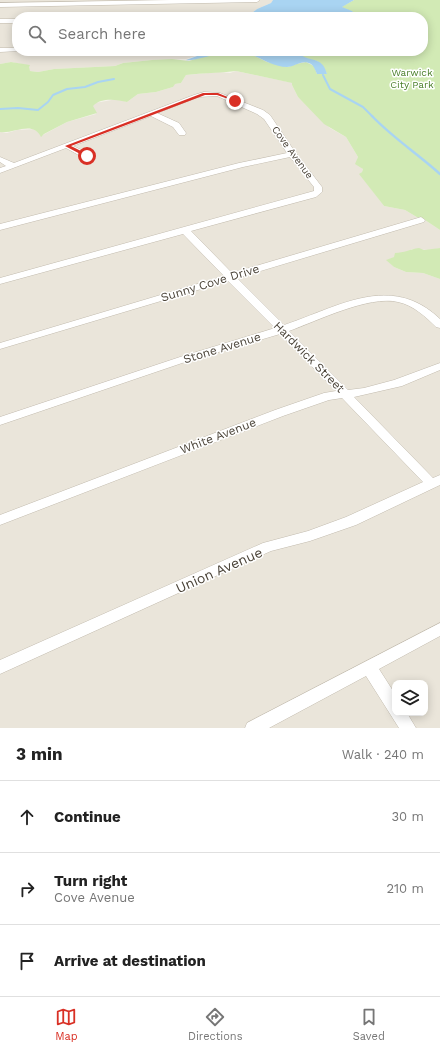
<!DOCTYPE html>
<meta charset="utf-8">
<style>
body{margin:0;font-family:"Work Sans",sans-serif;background:#f2f2f2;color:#222}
.controls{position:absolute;right:12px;bottom:12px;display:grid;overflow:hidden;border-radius:8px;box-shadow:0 2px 10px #0003}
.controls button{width:36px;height:36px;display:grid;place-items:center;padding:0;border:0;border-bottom:1px solid #e0e0e0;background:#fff;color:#222;font:20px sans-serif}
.stop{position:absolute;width:12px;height:12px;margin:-9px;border:3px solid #d93025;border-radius:50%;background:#fff}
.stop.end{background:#d93025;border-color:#fff;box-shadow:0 1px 4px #0008}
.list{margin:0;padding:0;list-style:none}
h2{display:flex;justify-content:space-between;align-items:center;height:52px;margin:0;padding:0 16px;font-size:17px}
h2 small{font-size:13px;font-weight:400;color:#767676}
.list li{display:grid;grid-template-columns:26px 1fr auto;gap:12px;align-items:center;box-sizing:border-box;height:72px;padding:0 16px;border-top:1px solid #e0e0e0}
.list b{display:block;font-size:15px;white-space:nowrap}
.list p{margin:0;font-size:13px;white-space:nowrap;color:#767676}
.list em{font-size:13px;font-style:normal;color:#767676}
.icon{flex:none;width:22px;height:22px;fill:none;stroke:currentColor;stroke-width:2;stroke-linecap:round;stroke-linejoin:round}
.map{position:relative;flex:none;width:440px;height:728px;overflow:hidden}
.search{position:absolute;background:#fff;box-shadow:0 2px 10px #0003;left:12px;right:12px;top:12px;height:44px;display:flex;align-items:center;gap:10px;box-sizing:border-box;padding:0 14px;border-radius:16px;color:#767676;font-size:15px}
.sheet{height:268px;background:#fff}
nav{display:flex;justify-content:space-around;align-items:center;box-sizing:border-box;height:56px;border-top:1px solid #e0e0e0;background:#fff;font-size:11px;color:#767676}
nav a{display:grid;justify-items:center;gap:2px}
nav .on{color:#d93025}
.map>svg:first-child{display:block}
</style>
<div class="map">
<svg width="440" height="728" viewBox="0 0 440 728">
<rect width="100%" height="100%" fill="#f6f3ec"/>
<g fill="#eae5da" fill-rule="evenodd">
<polygon points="0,0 273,0 271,3 257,9 247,17 17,17 17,51 211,51 186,59 152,60 123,63 115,66 54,69 38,72 30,71 26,65 11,62 0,64"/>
<path d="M236 71 293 83 292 85 298 97 330 128 346 137 358 157 357 161 359 165 363 169 362 172 360 174 384 206 405 210 420 219 425 220 440 230V248L430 250 412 249 405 253H395V257L387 260 394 267 406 272 423 273 440 279V728H0V132L7 133 17 130 35 129 38 131 41 136 67 122 96 114 92 106 95 103 117 99 127 102 138 94 156 92 173 87 174 84 181 83 186 75 219 72 230 73ZM395 683H425V713H395Z"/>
</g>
<g fill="#d2eab5">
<path d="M354 0H440V230L425 220 420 219 405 210 384 206 359 174 362 172 363 169 355 164 358 157 346 137 324 124 298 97 292 85V83L236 71C220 73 203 73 186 75L181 83 175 84 173 87 156 92 138 94 127 102C117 100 102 97 93 106L97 113 67 122 44 134 41 137C33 120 14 134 0 132V64L11 62 30 65 29 67 30 71 38 72 54 69 115 66 123 63 152 60 172 59 189 61 208 55 225 53 253 55 267 62 288 67 296 64 306 62 314 66 317 74H327C318 53 311 65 299 54L306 51H423V17H355V13L341 7Z"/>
<path d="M419 248 424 250 440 248V279L423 273 406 272 394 267 386 260 394 257 395 253C404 253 410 249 419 248Z"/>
</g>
<g fill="#a9d4f2">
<polygon points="273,0 354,0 342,7 352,11 356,15 355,17 247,17 257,9 271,3"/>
<path d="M211 51H306L300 54C310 63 322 55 327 74H317C315 70 314 66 311 64 302 59 295 67 287 67 274 67 263 59 252 55 242 52 228 53 218 54 211 55 190 62 186 60Z"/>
</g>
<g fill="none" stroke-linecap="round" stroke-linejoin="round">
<g stroke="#a9d4f2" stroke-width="2">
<polyline points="323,75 330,89 363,107 373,117"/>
<polyline points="0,109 18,108 38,110 48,102 53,95 67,89 85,87 98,82 114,79"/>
</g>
<path stroke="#a9d4f2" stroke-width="2.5" d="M372 116C393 138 418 154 440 174"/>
<defs>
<g id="street">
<polygon points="170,0 260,0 257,2 0,7 0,3"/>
<polygon points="230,14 232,15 232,17 188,17 191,15"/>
<rect x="0" y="19" width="17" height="4"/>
<polygon points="0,48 17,48 17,51 19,51 0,52"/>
<path d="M204 92 220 93 263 110 270 115 295 152 322 187V192L316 197 191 231 232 273 418 218 421 217 425 220 424 222 237 278 284 325C338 307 391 272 440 319V328L436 327C426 317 413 305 398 302 369 295 317 321 289 331L348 390 364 388 394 380 440 363V370L402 386 354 397 433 478 440 475V485L356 525 310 541 271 551 0 674V660L263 543 308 531 346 517 423 482 342 398 329 400 283 416 0 525V515L275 410 324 393 336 391 280 334 188 361 0 425V417L180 357 275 328 228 281 0 349V343L224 276 183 234 0 284V278L314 191V187L290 157 243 167 0 230V224L239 163 287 153 264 119 257 114 217 96 198 97 157 113 179 123 186 133 185 135H179L173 127 151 116 73 146 90 154V158H84L66 148 0 173V168L6 166 0 162V157L14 163 194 95Z"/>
<polygon points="440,623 440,636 379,669 395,694 395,713 407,713 416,728 399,728 366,676 269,728 245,728 247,723"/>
</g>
</defs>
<use href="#street" stroke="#c2bbae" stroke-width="1"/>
<use href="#street" fill="#fff" fill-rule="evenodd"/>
</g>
<polygon fill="#d93025" points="203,93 218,93 237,101 234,101 217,95 205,95 71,146 89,155 89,157 86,157 65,146"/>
<g text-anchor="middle" stroke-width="3" stroke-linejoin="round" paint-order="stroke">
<g font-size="10" fill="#4a7f2a" stroke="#fff">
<text x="412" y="76">Warwick<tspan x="412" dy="12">City Park</tspan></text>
</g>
<g font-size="10" fill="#4b4439" stroke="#fff">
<text transform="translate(293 152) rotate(54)" y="4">Cove Avenue</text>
</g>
<g font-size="12" fill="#4b4439" stroke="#fff">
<text transform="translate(210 283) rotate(-17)" y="4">Sunny Cove Drive</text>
<text transform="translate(222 348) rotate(-17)" y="4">Stone Avenue</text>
<text transform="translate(309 357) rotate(45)" y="4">Hardwick Street</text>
<text transform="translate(218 436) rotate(-21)" y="4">White Avenue</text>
</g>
<g font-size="14" fill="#4b4439" stroke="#fff">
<text transform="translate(219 570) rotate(-24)" y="5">Union Avenue</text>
</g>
</g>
</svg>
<div class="controls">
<button><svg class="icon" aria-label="layers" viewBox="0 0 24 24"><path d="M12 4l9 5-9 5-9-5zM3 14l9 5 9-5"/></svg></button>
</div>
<div class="stop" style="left:87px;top:156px"></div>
<div class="stop end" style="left:235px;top:101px"></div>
<div class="search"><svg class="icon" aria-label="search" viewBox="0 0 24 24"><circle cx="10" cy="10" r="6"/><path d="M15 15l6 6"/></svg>Search here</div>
</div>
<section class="sheet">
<h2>3 min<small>Walk · 240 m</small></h2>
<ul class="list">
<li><svg class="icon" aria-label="ahead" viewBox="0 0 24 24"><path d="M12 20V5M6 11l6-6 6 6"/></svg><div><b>Continue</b></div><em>30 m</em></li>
<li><svg class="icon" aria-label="right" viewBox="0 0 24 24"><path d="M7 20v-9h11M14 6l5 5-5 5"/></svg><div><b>Turn right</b><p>Cove Avenue</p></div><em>210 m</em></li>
<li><svg class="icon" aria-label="arrive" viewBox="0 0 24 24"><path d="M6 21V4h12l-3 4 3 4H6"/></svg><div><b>Arrive at destination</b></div></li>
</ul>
</section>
<nav>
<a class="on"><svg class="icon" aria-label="map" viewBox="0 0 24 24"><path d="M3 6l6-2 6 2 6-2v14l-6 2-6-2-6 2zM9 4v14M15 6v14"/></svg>Map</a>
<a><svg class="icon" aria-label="directions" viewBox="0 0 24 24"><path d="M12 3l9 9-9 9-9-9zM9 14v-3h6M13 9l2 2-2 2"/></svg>Directions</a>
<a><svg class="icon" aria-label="saved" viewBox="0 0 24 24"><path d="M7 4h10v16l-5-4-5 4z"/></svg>Saved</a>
</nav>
